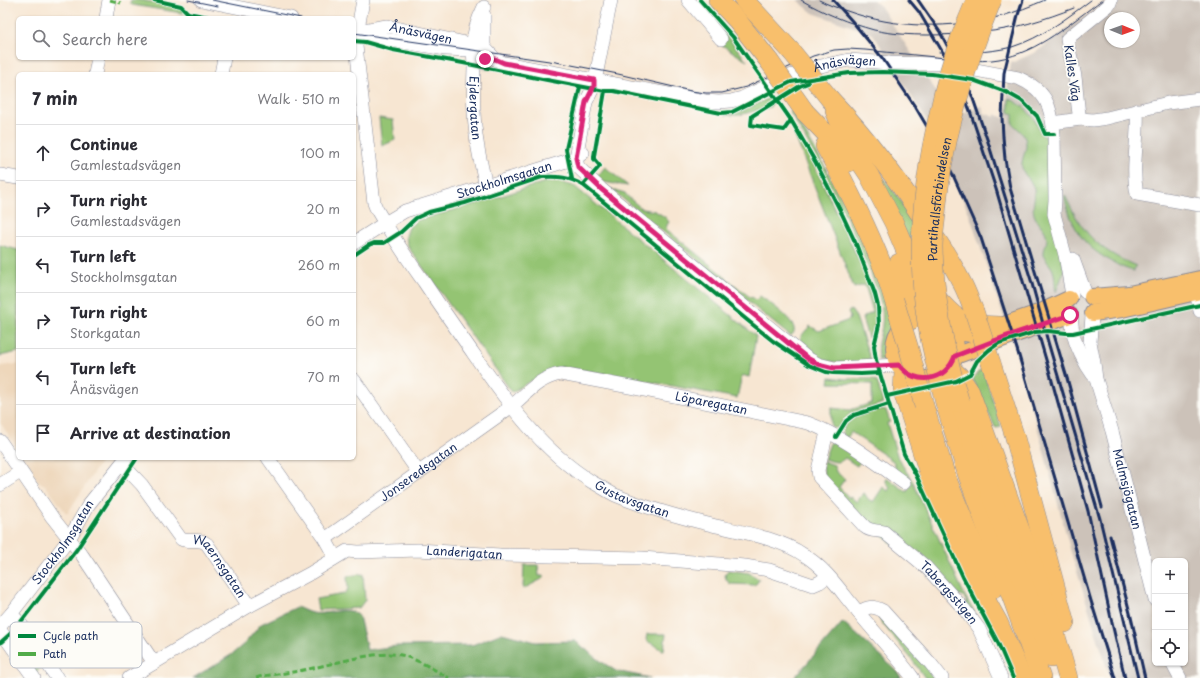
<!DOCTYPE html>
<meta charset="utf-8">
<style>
body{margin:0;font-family:"Playpen Sans",sans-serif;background:#f7f7f7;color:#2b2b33}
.controls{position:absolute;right:12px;bottom:12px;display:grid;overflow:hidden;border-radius:6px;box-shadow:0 1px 3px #0004}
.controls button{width:36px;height:36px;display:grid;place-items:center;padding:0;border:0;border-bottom:1px solid #e1e1e2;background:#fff;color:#2b2b33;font:20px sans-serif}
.compass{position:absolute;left:1104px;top:12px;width:36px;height:36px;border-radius:50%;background:#fff;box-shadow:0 1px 3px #0004;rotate:91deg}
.stop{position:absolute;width:12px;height:12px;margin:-9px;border:3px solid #db2777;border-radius:50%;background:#fff}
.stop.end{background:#db2777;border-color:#fff;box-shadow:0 1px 4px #0008}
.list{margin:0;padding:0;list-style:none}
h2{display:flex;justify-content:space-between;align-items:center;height:52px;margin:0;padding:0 16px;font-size:17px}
h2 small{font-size:13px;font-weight:400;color:#7c7c81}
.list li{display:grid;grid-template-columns:26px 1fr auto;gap:12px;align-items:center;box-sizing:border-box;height:56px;padding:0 16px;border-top:1px solid #e1e1e2}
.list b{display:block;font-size:15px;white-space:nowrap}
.list p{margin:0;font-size:13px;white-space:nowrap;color:#7c7c81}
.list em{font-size:13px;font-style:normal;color:#7c7c81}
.icon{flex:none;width:22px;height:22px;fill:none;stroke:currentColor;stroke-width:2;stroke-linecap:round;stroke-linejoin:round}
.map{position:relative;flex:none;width:1200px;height:678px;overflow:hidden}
.search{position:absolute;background:#fff;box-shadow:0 1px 3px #0004;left:16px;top:16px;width:340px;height:44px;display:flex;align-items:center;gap:10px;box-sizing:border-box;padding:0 14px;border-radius:6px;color:#7c7c81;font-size:15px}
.panel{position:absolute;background:#fff;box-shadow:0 1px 3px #0004;left:16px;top:72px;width:340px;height:388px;border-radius:6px}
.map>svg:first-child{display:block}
</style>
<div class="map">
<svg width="1200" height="678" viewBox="0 0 1200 678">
<rect width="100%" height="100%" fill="#fdfcf7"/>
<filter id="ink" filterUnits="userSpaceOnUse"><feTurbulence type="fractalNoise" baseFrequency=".025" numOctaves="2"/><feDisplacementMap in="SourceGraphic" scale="8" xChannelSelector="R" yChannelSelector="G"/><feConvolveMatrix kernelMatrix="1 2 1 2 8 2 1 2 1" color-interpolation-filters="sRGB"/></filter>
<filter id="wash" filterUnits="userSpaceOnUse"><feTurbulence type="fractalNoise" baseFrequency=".012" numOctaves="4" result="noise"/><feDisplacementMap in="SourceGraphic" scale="16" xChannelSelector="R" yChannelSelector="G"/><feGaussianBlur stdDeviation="0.9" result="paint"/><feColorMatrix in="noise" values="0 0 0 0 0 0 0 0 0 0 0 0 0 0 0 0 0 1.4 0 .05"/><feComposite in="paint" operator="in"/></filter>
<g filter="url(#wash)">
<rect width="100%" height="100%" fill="#f7e6d2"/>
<g fill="#eed7bb">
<polygon points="18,364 18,450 2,425 0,424 0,366"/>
<polygon points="23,458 103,458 67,514 45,485 38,481"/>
</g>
<path fill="#ccc2b9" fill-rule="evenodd" d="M797 0H873L881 7 953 117 982 106 984 113 995 117V114L1010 121 1006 115 1008 83 1011 63 1036 52 1107 0H1200V678H1110L1071 552 1024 378 969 213 930 126 873 34 813 13ZM1110 18H1134V42H1110ZM1155 561H1185V663H1155Z"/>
<g fill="#94c473" stroke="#587a68">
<polygon points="131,0 140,0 180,7 184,11 184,13 182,13 132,5 130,3"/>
<polygon points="723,31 747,61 722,45"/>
<polygon points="769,98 772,103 770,107 739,115 725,115 744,110"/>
<path d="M1009 98 1024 107 1034 119 1042 135 1047 138 1048 140 1064 271 1056 292C1054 285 1056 276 1052 268 1050 264 1045 261 1044 255 1043 248 1049 242 1046 234 1044 227 1036 222 1034 214 1031 204 1038 195 1032 184 1030 179 1025 176 1023 171 1018 159 1031 149 1024 136 1021 131 1017 128 1013 124V114L1009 112Z"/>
<path d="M791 110C811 142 830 174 847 208 866 246 881 286 894 327 886 336 884 348 887 360H879C876 349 878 342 881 331 883 322 883 312 881 303 877 287 869 270 863 255 842 205 817 157 789 111Z"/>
<polygon points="379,118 393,120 395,140 382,146"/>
<polygon points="794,129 796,131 818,173 866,275 876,314 876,324 868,338 862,318 873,312 865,285 854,288 795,136"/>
<polygon points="854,140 912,215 910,241"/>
<polygon points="605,167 628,186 603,182 597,177"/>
<polygon points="545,182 558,182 574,186 756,336 749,377 742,375 737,398 608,374 561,367 544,373 512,392 411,251 407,244 406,236 409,227 418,220 479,203"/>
<path d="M611 189 625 193 627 196 642 209 655 211 665 217 669 222 667 225 666 229 751 298 752 297 756 300 760 296C768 302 807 327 790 336Z"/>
<path d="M1065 195C1081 232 1098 250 1136 266L1134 268V271C1125 269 1119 266 1111 261 1082 246 1072 227 1064 196Z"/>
<polygon points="0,245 18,250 18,352 0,356"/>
<path d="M851 310 856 317 871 361 849 364 821 360 801 347C797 338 804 333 810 326L819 331 849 320 850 317 848 312Z"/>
<polygon points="981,369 983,370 1001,426 997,428 995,427 973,380 973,378"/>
<path d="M830 377 845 379H873L877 382 878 384 883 403C873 408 861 408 852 413 845 417 842 426 836 429L831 426V408L850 410 872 403V384L829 383Z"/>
<path d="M882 409 886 410 890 422 887 423 898 458 913 482 965 596 975 613 964 605 967 602 962 595H957L868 524 824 478 823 461 834 465 836 472 845 479 839 487 849 498 850 497 857 502 863 493 865 494 868 499 873 502 883 487 888 491 890 487 886 482V477L907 492 911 484C906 481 898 477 896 471 894 467 896 465 893 461L851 432 847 438 842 434C842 418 870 411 882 409Z"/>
<path d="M831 441 834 442 861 460 857 466 845 458C838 465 833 461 824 459Z"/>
<polygon points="524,565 538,565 539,576 545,576 542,579 523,589"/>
<polygon points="728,570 749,573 759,579 757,583 754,585 730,584 726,579 725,575"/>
<polygon points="363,574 365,600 359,608 318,610 316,599 344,594 348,589 347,576"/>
<polygon points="879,616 937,678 925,678 910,657 882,623 879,618"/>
<polygon points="18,632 42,667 36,672 13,639"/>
<polygon points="647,634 666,634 664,650 663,650 647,641 646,639"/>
</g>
<g fill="#77aa65" stroke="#496c62">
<path d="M297 607C302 609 307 612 312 613 326 616 348 604 359 616L367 650 397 646 472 645 502 633 536 642 575 641 602 662 616 671 650 678H193L231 655 245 643 261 624Z"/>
<polygon points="843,622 898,672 901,678 794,678"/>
</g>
</g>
<g filter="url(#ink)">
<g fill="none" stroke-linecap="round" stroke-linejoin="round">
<defs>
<g id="minor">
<polyline points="201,0 291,18"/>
<path id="s1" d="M363 0 357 34 356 46 374 203C377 212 382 218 387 226 398 245 411 264 424 282 440 306 457 330 473 353 506 401 542 451 592 482 600 486 607 491 615 495 646 508 679 517 712 525 741 532 779 538 804 555 827 569 841 592 858 612 876 634 896 655 913 678"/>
<polyline points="611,0 594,86 586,102 576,158 578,167 601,189 807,358 818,364 834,368 899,365"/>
<polyline points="688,0 721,39"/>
<path id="s2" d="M484 7C478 19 473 31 473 45 473 53 474 60 474 67 473 89 473 113 476 135 478 152 482 169 486 186"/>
<polyline points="484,15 484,47"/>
<polyline points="106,18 109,0"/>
<path id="s3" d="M357 31 387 26 484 47 495 59 504 63 705 101 719 102 731 101 742 98 787 77 821 66 849 60 890 63 944 64 1018 78C1046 90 1051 105 1054 134L1055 200 1054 214 1065 255 1072 295"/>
<polyline points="360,32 370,37 384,39 446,49 468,50"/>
<polyline points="95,74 98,58"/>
<polyline points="221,74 224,58"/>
<path d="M1137 110C1139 138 1131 166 1137 194L1200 205"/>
<path d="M1080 119C1077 105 1077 91 1075 77 1073 64 1069 52 1067 39L1109 5 1111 0"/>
<polyline points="1053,123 1080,119 1093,120 1107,118 1168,103 1200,99"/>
<polyline points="0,175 18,178"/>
<path id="s4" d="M354 243 385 223 405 211 576 158 583 153"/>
<polyline points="1073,259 1085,292"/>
<polyline points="1196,292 1200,311"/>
<path d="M1071 316C1072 322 1072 327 1073 332 1075 345 1085 364 1093 375"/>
<path id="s5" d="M1092 316 1090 342 1094 363 1096 379 1112 431 1155 600"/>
<polyline points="354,380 419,473"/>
<path id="s6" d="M827 432 818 470 819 477 865 527C871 532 877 530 884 532L926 567 964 609 979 629 1001 678"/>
<polyline points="0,441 52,517 82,555 154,663"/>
<polyline points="268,458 325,539 335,557"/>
<path id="s7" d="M122 464 142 485 181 539C190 543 199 537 207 544L249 606"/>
<polyline points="0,485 20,472"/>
<path id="s8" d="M325 539 512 406C527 393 540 377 561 374L630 387 808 423C841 435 876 463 904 483"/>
<path d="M858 612C868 607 872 605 883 611L931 664 942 678"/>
<polyline points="11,614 20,623 57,678"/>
<path id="s9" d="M0 626 11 614 69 539 89 504 126 458"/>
<polyline points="0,630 34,678"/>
<polyline points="1172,663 1180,678"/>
<path id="s10" d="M129 678 249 606 309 574 347 551 358 552 418 550 500 555 642 558 745 566 769 570 813 585 820 582 828 576"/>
</g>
<g id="major">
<polyline points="1092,297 1129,294 1200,279"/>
<polyline points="1093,313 1122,309 1200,291"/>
<circle cx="925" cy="348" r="31"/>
<polyline points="951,331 971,334 982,332 1001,326 1041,312 1069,299"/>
<polyline points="955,356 1007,337 1070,315"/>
</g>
<g id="highway">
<polyline points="718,0 737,20 769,61"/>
<polyline points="744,0 791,51"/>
<path d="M830 99C869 140 902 185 932 233 943 249 953 265 962 283 967 292 970 302 974 311"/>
<polyline points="835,111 849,145 869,175 894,223 915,273 922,288"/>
<polyline points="805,112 836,144 849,162"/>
<path d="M825 146C846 185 866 224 882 265 887 276 890 288 894 300"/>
<polyline points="899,263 908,291 911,320"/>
<path d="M931 291C939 300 947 311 958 318 970 325 987 326 1001 326"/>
<polyline points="991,363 1014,434 1065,623"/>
<polyline points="949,367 959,376 970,392 1034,568 1048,609 1068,678"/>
<polyline points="904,371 903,392 934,489 953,534 972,575 998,622 1022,678"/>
<polyline points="945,403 967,473 1041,678"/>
<polyline points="960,403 980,465 1051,658"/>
<polyline points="924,406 946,477 992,590"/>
</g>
</defs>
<use href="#minor" stroke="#898a98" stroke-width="14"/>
<use href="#major" stroke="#898a98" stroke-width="18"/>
<use href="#highway" stroke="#898a98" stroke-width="20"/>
<use href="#minor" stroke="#fff" stroke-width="13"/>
<use href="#major" stroke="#f8bf6c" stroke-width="16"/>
<use href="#highway" stroke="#f8bf6c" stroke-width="19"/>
<g stroke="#1b2f5e" stroke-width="1">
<polyline points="188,0 218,6"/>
<polyline points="212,0 301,18"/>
<path d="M801 0C824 13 848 23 874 30 891 34 911 35 928 35 947 35 965 34 983 32 1012 30 1046 19 1074 8"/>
<path d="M819 0C828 5 838 8 847 11 897 29 950 29 1002 16 1016 12 1031 6 1045 0"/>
<path d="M354 33 556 62 618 74 691 91 706 93H722L746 87 813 56 834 50 848 49 865 50 965 60C977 61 988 61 999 59 1039 52 1070 23 1102 0"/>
<path d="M939 52C963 53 988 53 1012 47 1041 38 1067 18 1091 0"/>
</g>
<g stroke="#1b2f5e" stroke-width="3">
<polyline points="833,0 852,21 883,59 916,108 945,157 981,238 1017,349 1091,601 1115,678"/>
<polyline points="909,0 919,12 942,51 962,90 970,111 996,189 1049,370 1088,511 1112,623 1125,678"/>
<polyline points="918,0 940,32 960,70 970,90 988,142 1031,280 1048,342 1100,519 1138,678"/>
<polyline points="1023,0 1018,15 1004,73 1002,117 1003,137 1005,159 1010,188 1067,378 1102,507"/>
<polyline points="1110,536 1131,617 1145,678"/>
</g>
<defs>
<g id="highway-bridge">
<polyline points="791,51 830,99"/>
<polyline points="769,61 805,112"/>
<polyline points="894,300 909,349 924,406"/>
<polyline points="974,311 991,363"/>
<path d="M945 403C935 362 924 320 922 278 918 221 927 164 940 109 945 85 952 60 961 36 966 24 971 12 976 0"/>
<path id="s11" d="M960 403C945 353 934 300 933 247 933 236 935 225 936 214 942 140 964 69 992 0"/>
</g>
</defs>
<use href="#highway-bridge" stroke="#898a98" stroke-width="20" stroke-linecap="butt"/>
<use href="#highway-bridge" stroke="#f8bf6c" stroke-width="19"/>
<g stroke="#52ab49" stroke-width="3" stroke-dasharray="6 3" stroke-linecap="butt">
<polyline points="110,0 121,3"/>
<path d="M256 678 262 676C279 674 296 672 313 668 337 663 382 649 405 656 420 661 435 670 449 678"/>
</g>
<defs>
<g id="cycleway">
<polyline points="154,0 181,6 188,13 214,18"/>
<polyline points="700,0 733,37 791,120 816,163 842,214 856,244 875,294 878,306 879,325 874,346 876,360 904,454 916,475 963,577 998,643 1013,678"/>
<polyline points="354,41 365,42 393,50 463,63 547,80 605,91 614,91 721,113 732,112 791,82 849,73 882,72 932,74 973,80 1006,92 1022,101 1037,116 1045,134 1054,134"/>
<polyline points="791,120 784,130 751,125 752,116 800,86 808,83"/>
<polyline points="572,179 566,149 580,87"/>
<polyline points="583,185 600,166 594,159 594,156 605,91"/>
<path d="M354 255 369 245 374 243H384L401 232 416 218 429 212 465 203 542 177C560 176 568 177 583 185L747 320 773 341 809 365 826 372 833 373 861 374 880 373"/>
<polyline points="887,396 956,381 970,374 977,361 989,350 999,343 1035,332 1048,331 1066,333 1073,333 1200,305"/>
<polyline points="836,437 846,421 854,415 889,404"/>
<polyline points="0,643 9,635 20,623 77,549 137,458"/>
</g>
</defs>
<use href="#cycleway" stroke="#fdfcf7" stroke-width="6"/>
<use href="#cycleway" stroke="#00873e" stroke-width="4"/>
</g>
</g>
<g fill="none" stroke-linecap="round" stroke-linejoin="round" filter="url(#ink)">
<path stroke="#db2777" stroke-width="5" d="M485 59H495L504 63 594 80V86L586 102 576 158 578 167 601 189 792 346 807 358 818 364 834 368 899 365C916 387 946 381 955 356L1007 336 1070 315"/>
</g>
<g text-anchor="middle" stroke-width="3.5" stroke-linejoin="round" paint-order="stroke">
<g font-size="12" fill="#1b2f5e" stroke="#fdfcf7">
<text dy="4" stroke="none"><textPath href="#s3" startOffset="65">Ånäsvägen</textPath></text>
<text dy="4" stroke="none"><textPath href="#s3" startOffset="507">Ånäsvägen</textPath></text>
<text transform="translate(1072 73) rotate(82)" y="4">Kalles Väg</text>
<text dy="4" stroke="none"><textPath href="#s2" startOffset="103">Ejdergatan</textPath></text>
<text dy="4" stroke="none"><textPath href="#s4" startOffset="164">Stockholmsgatan</textPath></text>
<text dy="4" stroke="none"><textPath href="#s11" startOffset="207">Partihallsförbindelsen</textPath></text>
<text dy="4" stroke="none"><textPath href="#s8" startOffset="442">Löparegatan</textPath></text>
<text dy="4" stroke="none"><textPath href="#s8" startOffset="115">Jonseredsgatan</textPath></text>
<text dy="4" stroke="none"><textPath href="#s5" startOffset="178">Malmsjögatan</textPath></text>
<text dy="4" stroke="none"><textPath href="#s1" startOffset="605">Gustavsgatan</textPath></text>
<text dy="4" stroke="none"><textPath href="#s9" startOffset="105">Stockholmsgatan</textPath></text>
<text dy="4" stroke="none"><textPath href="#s10" startOffset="370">Landerigatan</textPath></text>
<text dy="4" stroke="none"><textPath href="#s7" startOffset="147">Waernsgatan</textPath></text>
<text dy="4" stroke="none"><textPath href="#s6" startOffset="223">Tabergsstigen</textPath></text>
</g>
</g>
<rect x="10" y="622" width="132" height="46" rx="6" fill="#fdfcf7" stroke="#b9bec9" stroke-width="1"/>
<rect x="18" y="634" width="18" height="4" fill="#00873e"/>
<rect x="18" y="652" width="18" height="4" fill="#52ab49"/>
<g font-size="11" fill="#1b2f5e">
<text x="43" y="640">Cycle path</text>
<text x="43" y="658">Path</text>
</g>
</svg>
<div class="controls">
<button>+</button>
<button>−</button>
<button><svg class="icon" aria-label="locate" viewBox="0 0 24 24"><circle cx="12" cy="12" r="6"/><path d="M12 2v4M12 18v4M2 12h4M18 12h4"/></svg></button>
</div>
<svg class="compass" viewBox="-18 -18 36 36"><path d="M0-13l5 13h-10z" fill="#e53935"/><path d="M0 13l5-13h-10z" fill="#7c7c81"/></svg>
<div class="stop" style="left:1070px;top:315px"></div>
<div class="stop end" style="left:485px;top:59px"></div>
<div class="search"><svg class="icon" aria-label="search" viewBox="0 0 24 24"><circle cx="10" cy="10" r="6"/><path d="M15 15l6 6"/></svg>Search here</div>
<section class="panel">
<h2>7 min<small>Walk · 510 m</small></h2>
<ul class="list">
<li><svg class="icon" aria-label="ahead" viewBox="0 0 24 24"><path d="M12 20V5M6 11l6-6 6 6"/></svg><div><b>Continue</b><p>Gamlestadsvägen</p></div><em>100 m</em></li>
<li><svg class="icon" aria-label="right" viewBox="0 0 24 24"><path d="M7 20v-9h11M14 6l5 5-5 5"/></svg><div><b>Turn right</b><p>Gamlestadsvägen</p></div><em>20 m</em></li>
<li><svg class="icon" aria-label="left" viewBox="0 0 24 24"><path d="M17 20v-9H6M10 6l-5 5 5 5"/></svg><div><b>Turn left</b><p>Stockholmsgatan</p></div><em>260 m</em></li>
<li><svg class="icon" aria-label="right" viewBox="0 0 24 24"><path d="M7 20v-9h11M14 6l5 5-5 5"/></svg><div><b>Turn right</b><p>Storkgatan</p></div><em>60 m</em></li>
<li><svg class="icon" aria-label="left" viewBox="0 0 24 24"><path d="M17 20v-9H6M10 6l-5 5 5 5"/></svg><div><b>Turn left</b><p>Ånäsvägen</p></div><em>70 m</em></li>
<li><svg class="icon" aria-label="arrive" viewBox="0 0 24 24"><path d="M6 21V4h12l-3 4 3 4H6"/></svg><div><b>Arrive at destination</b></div></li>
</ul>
</section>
</div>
